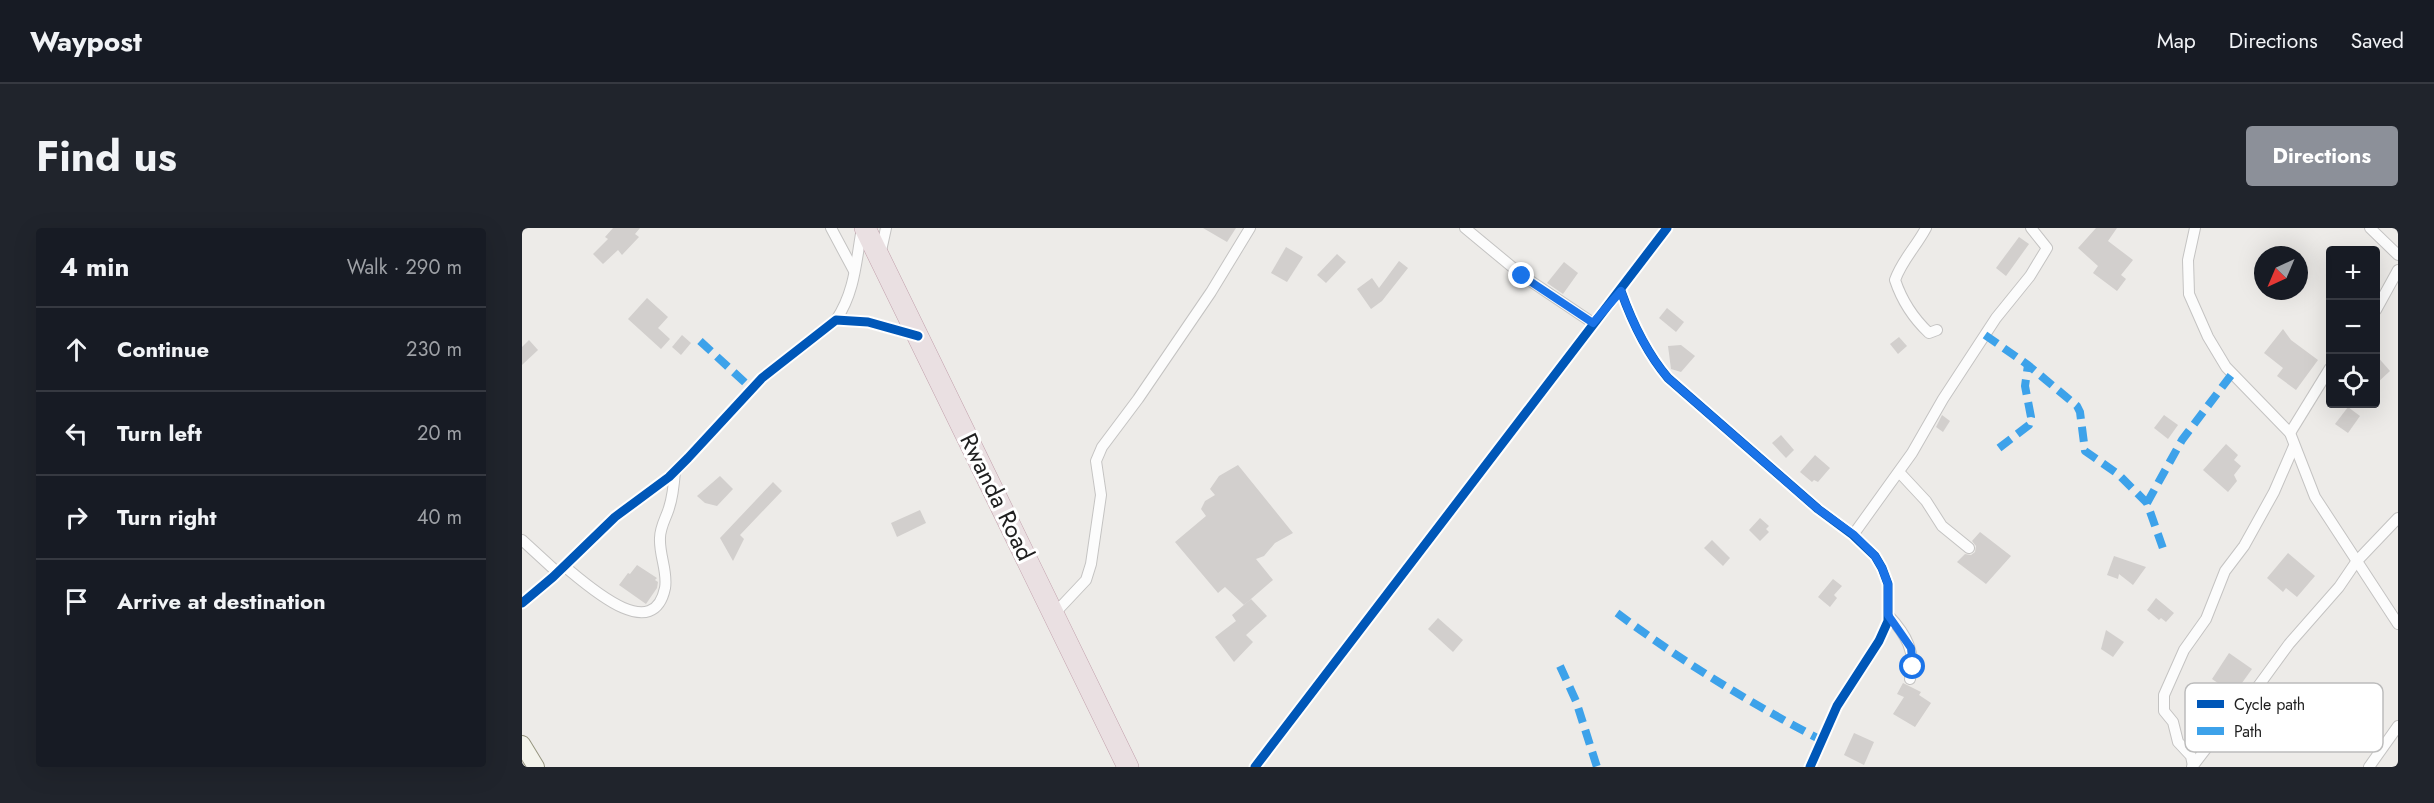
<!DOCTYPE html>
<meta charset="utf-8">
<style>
body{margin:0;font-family:Jost,sans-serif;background:#20242c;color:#f1f3f6}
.controls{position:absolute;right:18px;top:18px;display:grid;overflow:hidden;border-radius:6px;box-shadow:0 6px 24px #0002}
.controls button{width:54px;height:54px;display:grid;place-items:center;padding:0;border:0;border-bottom:2px solid #363941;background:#171b24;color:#f1f3f6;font:30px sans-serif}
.compass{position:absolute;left:1732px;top:18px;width:54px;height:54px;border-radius:50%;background:#171b24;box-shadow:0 6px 24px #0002;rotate:224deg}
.stop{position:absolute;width:18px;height:18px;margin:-14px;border:4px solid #1a73e8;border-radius:50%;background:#fff}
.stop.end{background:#1a73e8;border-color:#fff;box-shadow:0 2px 6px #0008}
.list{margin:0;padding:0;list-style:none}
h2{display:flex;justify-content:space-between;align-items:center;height:78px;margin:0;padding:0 24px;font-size:26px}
h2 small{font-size:20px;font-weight:400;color:#9ea1a6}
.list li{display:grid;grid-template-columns:39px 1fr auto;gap:18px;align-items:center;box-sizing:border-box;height:84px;padding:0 24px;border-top:2px solid #363941}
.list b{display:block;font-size:22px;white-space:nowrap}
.list em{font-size:20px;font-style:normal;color:#9ea1a6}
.icon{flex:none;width:33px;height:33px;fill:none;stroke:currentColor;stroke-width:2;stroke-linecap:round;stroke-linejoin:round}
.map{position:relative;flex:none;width:1876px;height:539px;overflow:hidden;border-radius:6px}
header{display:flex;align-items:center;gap:36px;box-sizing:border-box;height:84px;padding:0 30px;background:#171b24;border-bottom:2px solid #363941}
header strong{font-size:28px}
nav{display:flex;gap:33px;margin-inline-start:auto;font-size:21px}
.intro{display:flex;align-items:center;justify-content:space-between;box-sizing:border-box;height:144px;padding:0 36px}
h1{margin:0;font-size:42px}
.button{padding:15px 27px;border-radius:6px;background:#8c9099;color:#fff;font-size:21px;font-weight:700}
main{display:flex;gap:36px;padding:0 36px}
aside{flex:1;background:#171b24;border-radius:6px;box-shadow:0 6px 24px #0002}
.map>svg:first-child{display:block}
</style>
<header>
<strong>Waypost</strong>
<nav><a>Map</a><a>Directions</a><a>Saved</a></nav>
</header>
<div class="intro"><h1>Find us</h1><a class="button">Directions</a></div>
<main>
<aside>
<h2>4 min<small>Walk · 290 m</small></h2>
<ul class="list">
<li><svg class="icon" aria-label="ahead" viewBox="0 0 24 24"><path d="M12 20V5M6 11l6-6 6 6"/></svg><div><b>Continue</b></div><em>230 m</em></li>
<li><svg class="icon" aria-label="left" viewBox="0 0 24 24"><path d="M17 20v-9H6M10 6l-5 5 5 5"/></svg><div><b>Turn left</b></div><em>20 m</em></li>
<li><svg class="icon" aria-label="right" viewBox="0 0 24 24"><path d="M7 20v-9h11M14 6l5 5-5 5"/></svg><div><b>Turn right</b></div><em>40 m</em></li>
<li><svg class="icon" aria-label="arrive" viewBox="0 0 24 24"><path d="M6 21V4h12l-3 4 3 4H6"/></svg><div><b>Arrive at destination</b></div></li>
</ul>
</aside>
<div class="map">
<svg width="1876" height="539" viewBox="0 0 1876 539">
<rect width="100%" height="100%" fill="#edebe8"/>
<g fill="#d2cfcd">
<polygon points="91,0 118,0 113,6 117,9 100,27 96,22 81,36 71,26 86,11 83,9"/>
<polygon points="681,0 714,0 705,14"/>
<polygon points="1574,0 1595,0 1586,13 1611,32 1599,47 1604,51 1595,63 1571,45 1576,38 1556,20"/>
<polygon points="1497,9 1507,16 1484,48 1474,40"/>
<polygon points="764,19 781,29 765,54 749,45"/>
<polygon points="815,26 824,34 804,55 795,47"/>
<polygon points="877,33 886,40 860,73 849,81 835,61 850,50 857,60"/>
<polygon points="1042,34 1056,45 1041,66 1025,55"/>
<polygon points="125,70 146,89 136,100 148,111 139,121 106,91"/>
<polygon points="1145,80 1162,94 1154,104 1137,90"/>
<polygon points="1761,101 1769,112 1796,132 1774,162 1755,148 1761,140 1742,125"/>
<polygon points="160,107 169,115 159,127 150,119"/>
<polygon points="1377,109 1385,118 1376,126 1368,116"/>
<polygon points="7,112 16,122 0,137 0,119"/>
<polygon points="1159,117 1173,128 1159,144 1149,141 1146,118"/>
<polygon points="1854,127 1868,143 1854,156"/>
<polygon points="1826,179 1838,188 1826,205 1813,196"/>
<polygon points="1420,187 1428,193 1421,204 1414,199"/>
<polygon points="1642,187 1656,197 1646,211 1632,200"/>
<polygon points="1259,207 1272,222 1264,230 1250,215"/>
<polygon points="1704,216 1716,227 1712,232 1719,238 1712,247 1715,253 1706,264 1681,242"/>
<polygon points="1293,227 1308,240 1296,254 1292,252 1290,254 1278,244"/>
<polygon points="716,237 771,305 753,315 742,328 734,331 751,352 722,377 703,359 696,365 653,314 684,288 679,281 683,273 693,267 688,261 697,248"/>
<polygon points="198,248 211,261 195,278 183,275 175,268"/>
<polygon points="251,254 260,263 218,307 222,311 211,333 198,310"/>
<polygon points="398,282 404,295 375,309 369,295"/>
<polygon points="1238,290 1247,298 1244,301 1247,304 1238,313 1227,302"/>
<polygon points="1458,304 1489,328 1464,356 1435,334 1443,326 1449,327 1453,324 1454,318 1450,313"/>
<polygon points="1190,312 1208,330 1201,338 1182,320"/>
<polygon points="1766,325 1793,348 1775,369 1764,360 1761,364 1745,350"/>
<polygon points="1592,328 1624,339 1611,357 1597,346 1596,351 1585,347"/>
<polygon points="115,337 135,350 133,352 136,354 135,360 124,376 97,357 106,345 108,346"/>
<polygon points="1311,351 1320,358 1312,367 1315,370 1308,379 1296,369"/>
<polygon points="1634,370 1652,385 1644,394 1639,390 1637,392 1625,382"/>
<polygon points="729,371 745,388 724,407 731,414 712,434 693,409 714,393 710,387"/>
<polygon points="916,390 941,412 931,424 906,401"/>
<polygon points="1584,402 1602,414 1591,429 1579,421"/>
<polygon points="1707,425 1730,441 1712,466 1690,451"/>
<polygon points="1381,455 1399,464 1397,467 1409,475 1393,499 1371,486 1382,469 1375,466"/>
<polygon points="1332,505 1352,514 1342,537 1322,527"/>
</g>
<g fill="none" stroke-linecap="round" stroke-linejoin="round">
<defs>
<g id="street">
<polyline points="309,0 332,43"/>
<polyline points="943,0 1001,48 1071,95"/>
<path d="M1404 0C1394 19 1380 32 1373 52 1380 73 1390 89 1407 105L1415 102"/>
<polyline points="1673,0 1666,32 1667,66 1686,109 1704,139 1768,205 1793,269 1876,396"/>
<polyline points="1848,0 1876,27"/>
<polyline points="359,23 364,0"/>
<path d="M1099 63C1110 94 1124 124 1146 150L1296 281 1331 307 1353 328 1360 340 1366 356V393L1357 413 1315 478 1288 539"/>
<polyline points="1854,82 1876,42"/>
<path d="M314 92C333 64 334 33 340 0"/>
<polyline points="1768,205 1808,140"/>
<polyline points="1377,244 1404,273 1420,298 1447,320"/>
<polyline points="1331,307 1390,225 1421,171 1474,90 1508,48 1525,20 1509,0"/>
<polyline points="0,312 36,345"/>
<path d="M42 338C64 356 131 418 143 360 146 344 137 327 138 310 138 299 144 290 147 280 151 268 152 256 153 243"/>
<polyline points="0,375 31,349 93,289 147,249 166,230 240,150 314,92 346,94 396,108"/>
<polyline points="532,386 564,352 569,336 579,267 574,233 580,219 616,171 689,64 728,0"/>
<path d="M1366 387C1384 406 1395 425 1388 451"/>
<polyline points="1671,538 1669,528 1656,514 1651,494 1642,483 1642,467 1662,422 1684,391 1703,343 1722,318 1752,264 1772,218"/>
<polyline points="733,539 1145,0"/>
<polyline points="1670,539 1693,509 1729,468 1767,416 1817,359 1834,334 1876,290"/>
<polyline points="1847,539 1876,498"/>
</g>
<polyline id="secondary" points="0,516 14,539"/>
<polyline id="highway" points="343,0 606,539"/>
</defs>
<use href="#street" stroke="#c4c3c2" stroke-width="12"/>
<use href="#secondary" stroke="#979680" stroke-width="18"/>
<use href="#highway" stroke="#c2a0ac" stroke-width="22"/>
<use href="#street" stroke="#fcfcfc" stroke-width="10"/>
<use href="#secondary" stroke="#f3f3eb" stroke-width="16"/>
<use href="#highway" stroke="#eae0e2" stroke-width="21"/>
<g stroke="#3da2ea" stroke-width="8" stroke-dasharray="15 8" stroke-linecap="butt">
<polyline points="1463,107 1506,137 1555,178 1558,184 1563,223 1596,246 1625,275 1643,326"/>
<polyline points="178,113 230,161"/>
<polyline points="1477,220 1507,197 1509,189 1503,158 1506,137"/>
<polyline points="1625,275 1660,212 1710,146"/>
<path d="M1095 385C1159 433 1228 475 1299 512"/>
<polyline points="1038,438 1054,473 1075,539"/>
</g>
<defs>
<g id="cycleway">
<path d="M1099 63C1110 94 1124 124 1146 150L1296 281 1331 307 1353 328 1360 340 1366 356V393L1357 413 1315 478 1288 539"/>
<polyline points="0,375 31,349 93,289 147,249 166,230 240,150 314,92 346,94 396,108"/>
<polyline points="733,539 1145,0"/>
</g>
</defs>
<use href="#cycleway" stroke="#fff" stroke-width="13"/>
<use href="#cycleway" stroke="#0057b8" stroke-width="9"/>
</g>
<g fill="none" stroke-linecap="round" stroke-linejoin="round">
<path stroke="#1a73e8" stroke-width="8" d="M1000 48 1071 95 1099 63C1110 94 1124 124 1146 150L1296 281 1332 307 1353 328 1360 340 1366 356V387L1389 420 1391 439"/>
</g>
<g text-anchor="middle" stroke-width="6" stroke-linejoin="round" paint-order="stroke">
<g font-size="24" fill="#1f1f1f" stroke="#fff">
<text transform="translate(475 269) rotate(64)" y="8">Rwanda Road</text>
</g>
</g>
<rect x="1663" y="455" width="198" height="69" rx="9" fill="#fff" stroke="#bcbcbc" stroke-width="1.5"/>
<rect x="1675" y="472" width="27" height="8" fill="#0057b8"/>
<rect x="1675" y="499" width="27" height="8" fill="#3da2ea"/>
<g font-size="16" fill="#1f1f1f">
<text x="1712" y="482">Cycle path</text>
<text x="1712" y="509">Path</text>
</g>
</svg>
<div class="controls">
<button>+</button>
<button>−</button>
<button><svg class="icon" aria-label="locate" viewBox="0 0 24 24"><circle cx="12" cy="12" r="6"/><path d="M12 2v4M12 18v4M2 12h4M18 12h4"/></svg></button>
</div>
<svg class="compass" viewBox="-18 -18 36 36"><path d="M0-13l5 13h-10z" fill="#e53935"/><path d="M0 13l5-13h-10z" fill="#9ea1a6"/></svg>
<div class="stop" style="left:1391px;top:439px"></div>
<div class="stop end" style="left:1000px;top:48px"></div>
</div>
</main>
